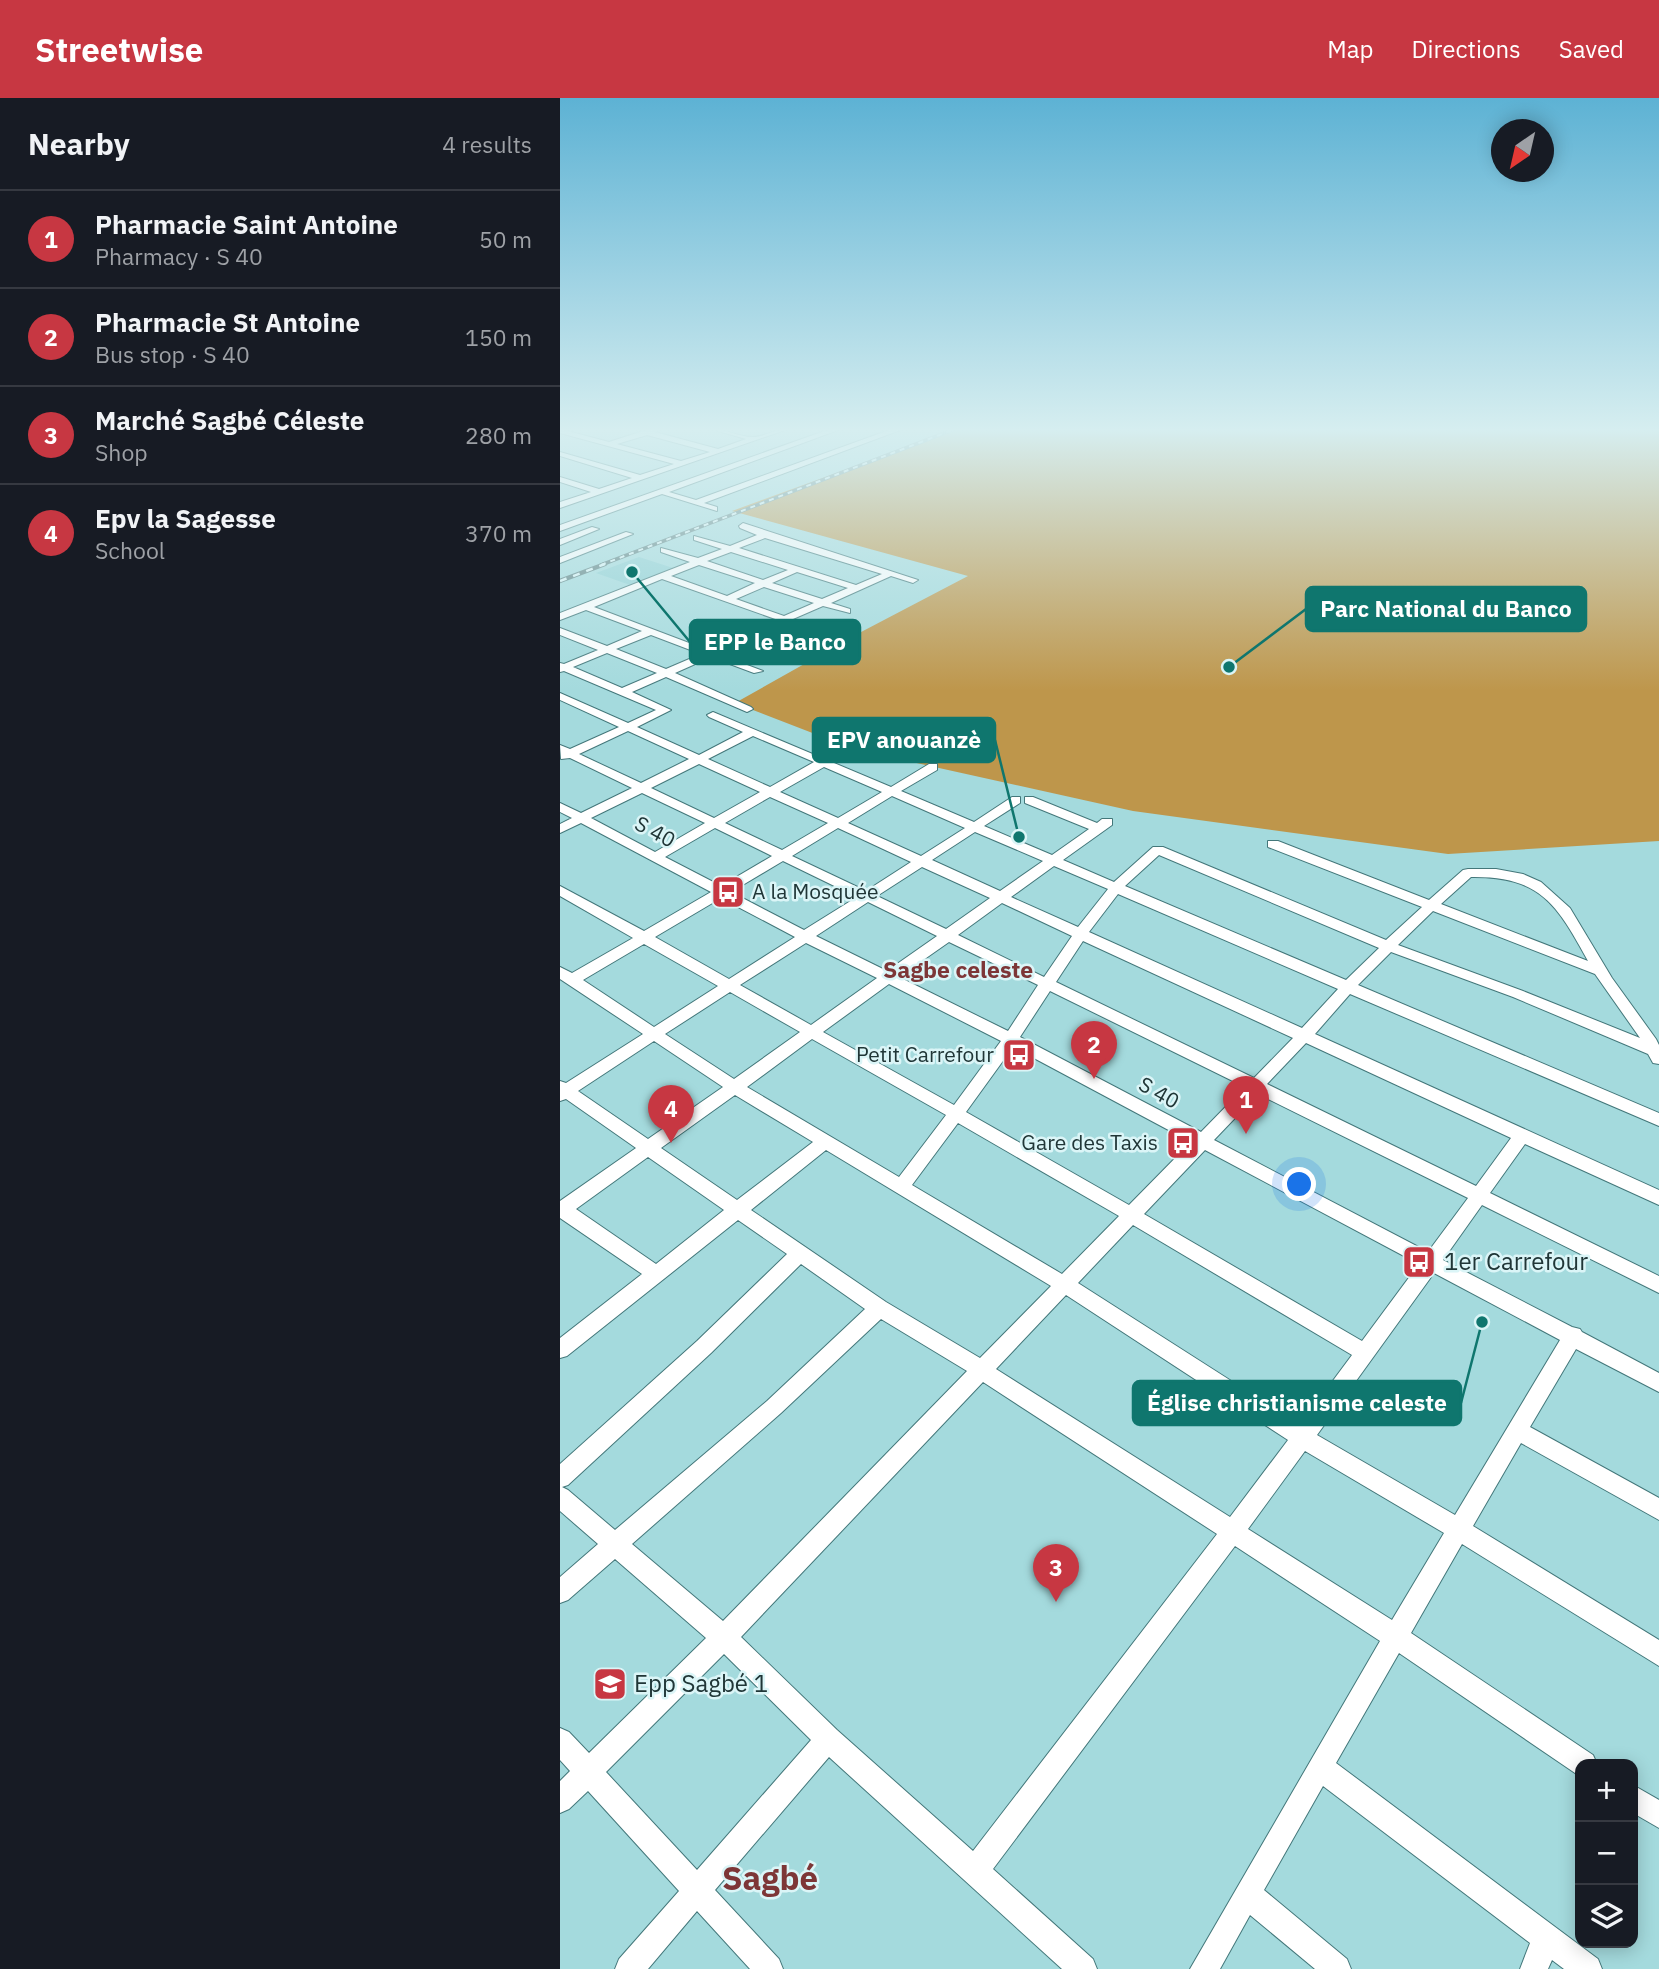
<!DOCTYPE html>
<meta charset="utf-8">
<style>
body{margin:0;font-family:"IBM Plex Sans",sans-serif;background:#20242c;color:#f1f3f6}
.controls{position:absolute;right:21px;bottom:21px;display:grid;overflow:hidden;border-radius:14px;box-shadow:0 4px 18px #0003}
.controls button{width:63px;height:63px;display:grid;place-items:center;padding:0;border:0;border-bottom:2px solid #363941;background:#171b24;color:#f1f3f6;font:35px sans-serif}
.compass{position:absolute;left:931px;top:21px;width:63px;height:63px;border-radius:50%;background:#171b24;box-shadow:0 4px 18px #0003;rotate:214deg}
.you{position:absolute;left:740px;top:1087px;width:24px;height:24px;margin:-18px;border:5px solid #fff;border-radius:50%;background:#1a73e8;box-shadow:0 0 0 10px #1a73e833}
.badge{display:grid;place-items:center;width:46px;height:46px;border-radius:50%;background:#c73742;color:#fff;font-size:23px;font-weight:700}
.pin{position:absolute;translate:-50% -58px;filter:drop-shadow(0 2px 4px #0008)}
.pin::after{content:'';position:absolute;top:37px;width:24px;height:21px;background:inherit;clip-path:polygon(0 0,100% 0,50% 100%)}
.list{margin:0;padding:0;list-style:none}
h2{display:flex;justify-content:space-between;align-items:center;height:91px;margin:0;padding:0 28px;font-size:30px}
h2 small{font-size:23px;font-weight:400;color:#9ea1a6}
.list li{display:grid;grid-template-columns:46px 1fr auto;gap:21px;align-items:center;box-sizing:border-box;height:98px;padding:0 28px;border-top:2px solid #363941}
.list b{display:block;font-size:26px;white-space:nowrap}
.list p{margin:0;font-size:23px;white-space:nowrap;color:#9ea1a6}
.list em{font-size:23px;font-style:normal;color:#9ea1a6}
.icon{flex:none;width:38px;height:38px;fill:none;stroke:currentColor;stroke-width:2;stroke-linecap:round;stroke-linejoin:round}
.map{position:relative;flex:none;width:1099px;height:1871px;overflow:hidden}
header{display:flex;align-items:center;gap:42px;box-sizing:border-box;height:98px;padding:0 35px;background:#c73742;color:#fff}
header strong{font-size:33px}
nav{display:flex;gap:38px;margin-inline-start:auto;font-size:24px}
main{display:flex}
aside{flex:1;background:#171b24}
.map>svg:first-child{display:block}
</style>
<header>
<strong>Streetwise</strong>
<nav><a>Map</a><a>Directions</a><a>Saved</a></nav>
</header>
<main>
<aside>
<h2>Nearby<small>4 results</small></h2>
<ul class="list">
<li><span class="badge">1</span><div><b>Pharmacie Saint Antoine</b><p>Pharmacy · S 40</p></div><em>50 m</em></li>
<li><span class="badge">2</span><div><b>Pharmacie St Antoine</b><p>Bus stop · S 40</p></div><em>150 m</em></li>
<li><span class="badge">3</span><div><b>Marché Sagbé Céleste</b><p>Shop</p></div><em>280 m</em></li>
<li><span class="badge">4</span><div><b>Epv la Sagesse</b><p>School</p></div><em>370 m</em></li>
</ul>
</aside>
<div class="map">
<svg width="1099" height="1871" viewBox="0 0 1099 1871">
<rect width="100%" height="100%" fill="#a4dadd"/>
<polygon fill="#90d0d4" points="79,459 113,470 70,487 36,475"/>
<polygon fill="#be964b" points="397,331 1099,331 1099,743 888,756 573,713 352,664 268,641 175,605 303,533 408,478 172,413"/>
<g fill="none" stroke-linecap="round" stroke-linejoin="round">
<defs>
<g id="minor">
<path d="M0 331 49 344 86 332 101 331 95 334 158 351 186 341 151 331C166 331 179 339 193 339 204 339 215 331 228 331L0 410V404L31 394 0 384V379L39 391 72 380 0 358V354L80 377 114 366 0 335ZM87 337 150 354 121 363 57 346Z"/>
<polygon points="270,331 281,331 109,394 136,402 332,331 343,331 144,405 157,409 157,413 102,396 0,433 0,427"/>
<path d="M183 425 358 482 353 485 331 478 271 505 290 511V515L263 508 233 521 256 529 257 531 252 534 102 481 34 509 203 573 194 575 151 559 115 575 191 609 193 611 187 614 106 579 72 594 111 612 77 629 139 657 183 634 149 619 147 617 153 614 331 689 369 666H377V672L341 693 414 724 452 699H460V705L424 728 492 757 529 731 465 705V699H473L537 725 542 721H552V727L503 762 554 784 593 749H603L826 842 862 809 708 749V743H718L869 802 903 772 908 771H936L963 776 981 784 1010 810 1052 880 1096 941 1099 947V966L1093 965 1088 956 953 899 831 854 798 887 1099 1015V1028L790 896 755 936 1099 1092V1107L965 1046 930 1095 1099 1178V1195L922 1107 883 1162 1012 1229 1020 1231 1022 1234 1099 1275V1294L1016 1251 970 1329 1099 1400V1422L961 1345 913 1428 1099 1542V1568L902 1446 851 1535 1033 1657 1037 1666H1020V1677L1015 1675 839 1555 776 1665 1038 1861 1042 1871H1004L992 1862 988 1871H960L970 1845 763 1688 704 1792 787 1861 791 1871H755L690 1817 660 1871H630L820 1543 675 1448 433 1771 533 1861 537 1871H502L269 1659 155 1792 219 1861 223 1871H190L137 1813 88 1871H55L59 1861 119 1793 28 1693 9 1711 0 1715V1683L10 1673 0 1662V1630L9 1634 29 1655 146 1540 55 1461 8 1502 0 1505V1479L38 1446 0 1413V1366L137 1243 227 1156 178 1122 7 1258 0 1260V1240L82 1176 0 1120V1103L76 1050 6 1001 0 1003V983L6 985 83 936 0 881V869L12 875 73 840 0 798V788L84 833 151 794 21 725 0 735V726L12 720 0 714V705L21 715 72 690 10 660 1 661 0 647 10 651 59 629 0 602V595L68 625 96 612 4 573 0 574V565L4 566 38 552 0 537V530L47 548 82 533 26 512 0 522V515L130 464 101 454V450L138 460 162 451 134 442V438L170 448 197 437 180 430 179 428ZM205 440 322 476 296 487 179 450ZM171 454 228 472 203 482 147 463ZM139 467 195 485 167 498 111 478ZM237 474 288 490 262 501 212 485ZM204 489 254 505 224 518 176 501ZM91 537 141 556 106 571 56 551ZM47 555 97 575 62 590 13 569ZM68 633 129 661 81 685 19 656ZM193 638 254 664 210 689 148 661ZM139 666 200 694 154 720 91 690ZM264 669 322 694 278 720 220 694ZM82 695 145 725 95 754 31 720ZM332 698 405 730 361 758 288 725ZM210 699 268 725 222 752 165 725ZM155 730 212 758 161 788 105 759ZM278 730 351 764 306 793 232 758ZM415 734 483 763 440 793 372 762ZM599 757 819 850 786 882 565 788ZM223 763 297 799 244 832 171 794ZM494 768 548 791 518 829 451 799ZM362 769 430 800 386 831 317 798ZM911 779C981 778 997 807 1028 863L881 806ZM558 796 778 891 742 930 529 834ZM161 800 235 839 169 881 95 839ZM308 804 377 838 327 873 256 838ZM442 805 512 838 484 879 398 837ZM873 813 1035 876 1080 940 963 893 838 847ZM523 843 733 940 694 980 496 884ZM389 844 478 887 448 933 339 879ZM246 845 317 880 251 927 180 887ZM84 846 158 888 94 929 23 882ZM329 886 441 943 394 1007 263 934ZM490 893 685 989 641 1034 460 939ZM170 894 240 934 174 981 105 936ZM252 941 386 1017 339 1079 187 989ZM94 943 163 989 88 1041 18 993ZM746 945 951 1040 916 1088 707 986ZM453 949 631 1044 569 1107 406 1014ZM698 996 908 1100 868 1154 654 1042ZM175 997 253 1044 177 1102 101 1050ZM398 1025 559 1118 502 1176 352 1087ZM266 1052 491 1188 420 1260 326 1204 191 1112ZM645 1052 859 1166 802 1243 584 1116ZM88 1059 164 1112 96 1166 16 1111ZM573 1127 792 1257 740 1327 518 1185ZM241 1166 305 1211 207 1303 55 1432 8 1392 2 1389 8 1387 151 1255ZM874 1175 1000 1242 895 1417 757 1337ZM506 1197 728 1342 670 1419 436 1271ZM321 1221 407 1273 163 1523 72 1446 221 1315ZM423 1284 657 1436 413 1753 277 1632 181 1539ZM745 1353 884 1435 832 1522 688 1431ZM164 1556 251 1642 137 1772 46 1674Z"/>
<polygon points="32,429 39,431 0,447 0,441"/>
<polygon points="66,434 73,436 0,465 0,459"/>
<polygon points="1073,1687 1099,1702 1099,1730 1073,1715"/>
</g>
</defs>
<use href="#minor" stroke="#43777a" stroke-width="2"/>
<use href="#minor" fill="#fff" fill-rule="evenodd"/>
<defs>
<polyline id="rail-far1" points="41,467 395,331"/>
<polyline id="rail" points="0,483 45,466"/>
</defs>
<use href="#rail-far1" stroke="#5c8082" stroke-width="3.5"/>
<use href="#rail" stroke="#5c8082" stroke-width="4.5"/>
<use href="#rail-far1" stroke="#dbf5f7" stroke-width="2" stroke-dasharray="5" stroke-linecap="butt"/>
<use href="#rail" stroke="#dbf5f7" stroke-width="2.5" stroke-dasharray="7" stroke-linecap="butt"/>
</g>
<linearGradient id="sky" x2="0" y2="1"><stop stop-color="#5db2d4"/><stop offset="0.56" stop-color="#d6eef0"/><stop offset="1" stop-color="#d6eef0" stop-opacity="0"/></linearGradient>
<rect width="1099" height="593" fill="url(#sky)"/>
<defs>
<symbol id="bus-square" viewBox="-11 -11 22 22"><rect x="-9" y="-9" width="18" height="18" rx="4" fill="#c73742" stroke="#dbf5f7"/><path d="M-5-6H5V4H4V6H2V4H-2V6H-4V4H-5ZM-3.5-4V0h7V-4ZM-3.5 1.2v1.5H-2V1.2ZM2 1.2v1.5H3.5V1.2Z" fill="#fff"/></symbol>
<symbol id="school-square" viewBox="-11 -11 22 22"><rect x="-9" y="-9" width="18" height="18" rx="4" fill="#c73742" stroke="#dbf5f7"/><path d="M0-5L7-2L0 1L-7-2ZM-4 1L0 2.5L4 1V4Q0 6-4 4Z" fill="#fff"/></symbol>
</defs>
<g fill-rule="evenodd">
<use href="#bus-square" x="149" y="775" width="38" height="38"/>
<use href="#bus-square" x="440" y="938" width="38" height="38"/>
<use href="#bus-square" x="604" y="1026" width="38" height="38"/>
<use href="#bus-square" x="840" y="1145" width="38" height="38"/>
<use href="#school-square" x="31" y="1567" width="38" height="38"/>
</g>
<g text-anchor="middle" stroke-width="5" stroke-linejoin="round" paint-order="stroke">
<g font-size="21" fill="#203637" stroke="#dbf5f7">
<text transform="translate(95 734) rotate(28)" y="7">S 40</text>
<text transform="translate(599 995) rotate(29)" y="7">S 40</text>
</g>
<g font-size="21" fill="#203637" stroke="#dbf5f7" text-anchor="end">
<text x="192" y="801" text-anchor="start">A la Mosquée</text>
<text x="434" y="964">Petit Carrefour</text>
<text x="598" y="1052">Gare des Taxis</text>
</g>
<g font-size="23" font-weight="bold" fill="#7d3637" stroke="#dbf5f7">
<text x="398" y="880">Sagbe celeste</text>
</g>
<g font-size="24" fill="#203637" stroke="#dbf5f7" text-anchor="start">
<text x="884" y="1172">1er Carrefour</text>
<text x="74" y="1594">Epp Sagbé 1</text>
</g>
<g font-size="33" font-weight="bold" fill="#7d3637" stroke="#dbf5f7">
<text x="210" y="1792">Sagbé</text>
</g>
</g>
<path fill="none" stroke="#0f766e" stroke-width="2.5" d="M669 569L746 511M72 474L130 544M459 739L435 642M922 1224L901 1305"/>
<g fill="#0f766e" stroke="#dbf5f7" stroke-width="2.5">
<circle cx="669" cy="569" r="7"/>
<circle cx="72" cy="474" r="7"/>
<circle cx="459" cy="739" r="7"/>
<circle cx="922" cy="1224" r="7"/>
</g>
<g fill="#0f766e" stroke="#0f766e" stroke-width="2.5">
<rect x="746" y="489" width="280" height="44" rx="7"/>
<rect x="130" y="522" width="170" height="44" rx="7"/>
<rect x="253" y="620" width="182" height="44" rx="7"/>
<rect x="573" y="1283" width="328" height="44" rx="7"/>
</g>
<g font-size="23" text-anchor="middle" font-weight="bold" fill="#fff">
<text x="886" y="519">Parc National du Banco</text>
<text x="215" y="552">EPP le Banco</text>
<text x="344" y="650">EPV anouanzè</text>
<text x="737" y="1313">Église christianisme celeste</text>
</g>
</svg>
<div class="controls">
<button>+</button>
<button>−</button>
<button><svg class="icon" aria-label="layers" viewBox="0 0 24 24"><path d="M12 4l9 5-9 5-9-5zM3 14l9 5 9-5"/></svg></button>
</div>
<svg class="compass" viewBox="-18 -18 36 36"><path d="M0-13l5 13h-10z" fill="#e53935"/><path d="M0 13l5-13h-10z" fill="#9ea1a6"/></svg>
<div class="you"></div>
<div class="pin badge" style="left:686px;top:1036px">1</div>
<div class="pin badge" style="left:534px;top:981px">2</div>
<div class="pin badge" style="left:496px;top:1504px">3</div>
<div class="pin badge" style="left:111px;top:1045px">4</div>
</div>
</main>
